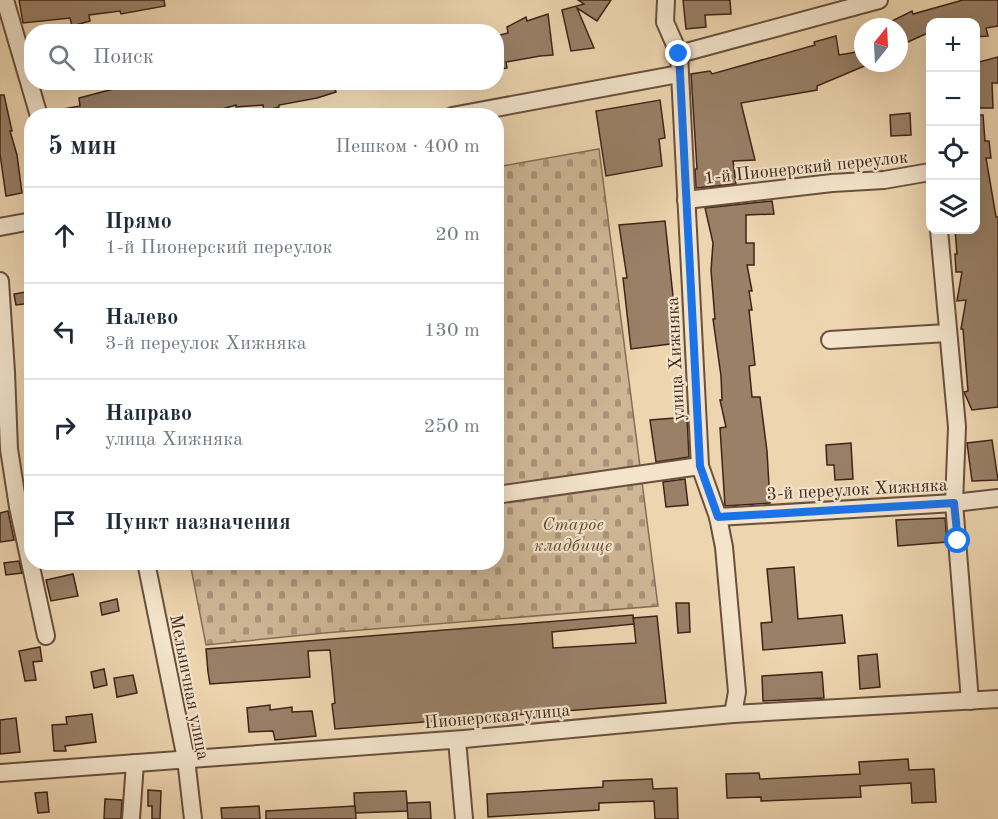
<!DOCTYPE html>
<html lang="ru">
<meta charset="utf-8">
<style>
body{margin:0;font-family:"Old Standard TT",serif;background:#f2f2f3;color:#1f2937}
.controls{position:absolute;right:18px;top:18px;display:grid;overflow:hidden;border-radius:12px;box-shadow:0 6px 24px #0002}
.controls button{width:54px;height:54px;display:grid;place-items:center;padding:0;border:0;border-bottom:2px solid #e0e1e3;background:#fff;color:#1f2937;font:30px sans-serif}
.compass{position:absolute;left:854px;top:18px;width:54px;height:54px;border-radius:50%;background:#fff;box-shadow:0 6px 24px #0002;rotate:18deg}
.stop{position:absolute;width:18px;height:18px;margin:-14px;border:4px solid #1a73e8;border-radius:50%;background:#fff}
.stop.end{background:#1a73e8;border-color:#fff;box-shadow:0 2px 6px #0008}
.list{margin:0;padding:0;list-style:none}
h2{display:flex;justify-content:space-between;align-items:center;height:78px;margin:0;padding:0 24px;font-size:26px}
h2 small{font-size:20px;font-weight:400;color:#747a83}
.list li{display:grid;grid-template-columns:39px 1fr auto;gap:18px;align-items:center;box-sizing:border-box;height:96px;padding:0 24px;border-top:2px solid #e0e1e3}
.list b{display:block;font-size:22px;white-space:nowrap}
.list p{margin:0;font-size:20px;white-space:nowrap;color:#747a83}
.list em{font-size:20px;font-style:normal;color:#747a83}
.icon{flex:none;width:33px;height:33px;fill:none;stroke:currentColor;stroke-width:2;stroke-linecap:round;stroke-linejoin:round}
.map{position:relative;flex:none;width:998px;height:819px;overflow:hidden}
.search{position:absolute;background:#fff;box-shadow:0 6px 24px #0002;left:24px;top:24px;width:480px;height:66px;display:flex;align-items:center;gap:15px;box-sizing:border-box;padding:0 21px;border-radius:24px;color:#747a83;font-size:22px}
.panel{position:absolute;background:#fff;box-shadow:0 6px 24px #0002;left:24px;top:108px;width:480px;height:462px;border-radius:24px}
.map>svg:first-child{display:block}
</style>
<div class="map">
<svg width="998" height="819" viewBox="0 0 998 819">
<defs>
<pattern id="cemetery-stones" width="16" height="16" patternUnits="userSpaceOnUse" patternTransform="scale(1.5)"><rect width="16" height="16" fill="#cfb796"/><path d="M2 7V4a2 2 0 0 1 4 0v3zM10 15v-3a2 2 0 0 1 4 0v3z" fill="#a9947a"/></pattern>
</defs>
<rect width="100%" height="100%" fill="#edd5af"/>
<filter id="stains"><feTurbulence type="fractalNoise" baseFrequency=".00333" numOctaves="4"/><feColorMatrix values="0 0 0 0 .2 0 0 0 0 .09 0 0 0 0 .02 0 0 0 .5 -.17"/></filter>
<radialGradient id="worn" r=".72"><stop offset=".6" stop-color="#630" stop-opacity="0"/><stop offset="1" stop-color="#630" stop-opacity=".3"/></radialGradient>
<polygon fill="url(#cemetery-stones)" stroke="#876d58" stroke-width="1.5" points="599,149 658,606 324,633 206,645 190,563 496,562 497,167"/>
<g fill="#998067" stroke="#3f2319" stroke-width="1.5" fill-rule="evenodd">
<polygon points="19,0 164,0 165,6 121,14 120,11 89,15 90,21 72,26 70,18 23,23"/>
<polygon points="578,0 611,0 597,21 577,8 594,48 571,51 562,10 584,4"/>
<polygon points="683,0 730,0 731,14 705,15 706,27 686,29"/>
<polygon points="963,0 998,0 998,26 986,28 988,36 975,37 975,22 930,22 930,32 899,46 899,27 880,27 912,11 913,14"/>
<polygon points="548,14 553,55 540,56 506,62 507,68 496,70 496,36 508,33 507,27 526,17 527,21"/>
<polygon points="836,36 839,55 863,51 862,63 869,64 817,86 817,90 741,103 755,160 733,161 736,184 696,188 695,169 697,169 691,74 710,71 712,74 815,45 814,42"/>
<polygon points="998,57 998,83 992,83 993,108 975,108 975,63"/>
<polygon points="170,82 333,82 336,92 317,98 279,105 279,107 264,111 263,105 236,107 236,105 215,111 215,109 177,116 58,116 57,110 80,106 79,98 121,87 122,89"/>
<polygon points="0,95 4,95 12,131 10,131 17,155 22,193 6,196 0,154"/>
<polygon points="660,100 665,138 659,139 662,166 606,176 596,111"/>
<polygon points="910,113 911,135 891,136 890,115"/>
<polygon points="975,115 983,115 985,141 989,141 991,158 986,158 996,217 998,217 998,407 972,410 964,392 968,391 963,329 961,329 966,300 957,301 962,272 956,272 955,254 957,254 955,230 975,230"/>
<polygon points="772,201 774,214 746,215 746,243 754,243 754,265 747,265 752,291 749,291 752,310 749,310 755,365 749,366 752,397 760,397 767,451 770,503 725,506 720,428 726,427 720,400 722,400 721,376 713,319 715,319 711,270 713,243 705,208"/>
<polygon points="665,221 678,343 631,349 623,278 627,278 619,225"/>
<polygon points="32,291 32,303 16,305 14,294"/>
<polygon points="687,417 689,457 656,462 650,420"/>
<polygon points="992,440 998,480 972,481 967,443"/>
<polygon points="851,443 853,479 835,480 834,465 827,465 826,445"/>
<polygon points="685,479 688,505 666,507 663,482"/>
<polygon points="8,511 14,540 0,542 0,513"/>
<polygon points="945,518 947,542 898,546 896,520"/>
<polygon points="19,561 22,573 6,575 4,563"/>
<polygon points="794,567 798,619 842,615 845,643 763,650 761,623 772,622 767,569"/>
<polygon points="73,574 78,596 51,601 46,580"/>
<polygon points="117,599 119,611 102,615 100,603"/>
<polygon points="676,603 689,603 690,632 678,633"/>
<path d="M633 615 634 624 633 618 657 616 666 703 335 729 332 704 335 703 330 650 308 651 310 677 210 684 208 672 206 649ZM634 624 636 643 553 648 552 632Z"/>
<polygon points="40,647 42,661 33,662 36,680 25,681 19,651"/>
<polygon points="877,654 880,687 860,689 858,656"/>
<polygon points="104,669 107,685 94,688 91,672"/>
<polygon points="822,672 824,698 763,701 762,676"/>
<polygon points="133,675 137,693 117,697 114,678"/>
<polygon points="270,705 270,710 292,707 292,712 312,711 316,736 275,740 273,731 249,732 247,708"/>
<polygon points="92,714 96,742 65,746 66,751 54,751 52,725 67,724 66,717"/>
<polygon points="16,718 20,752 0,754 0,720"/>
<polygon points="908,759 909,770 934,769 936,802 912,803 911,783 860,786 861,797 761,801 761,797 727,798 726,774 759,773 760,779 860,774 859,762"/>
<polygon points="652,779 653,789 677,788 678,819 655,819 654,801 599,803 599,810 488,817 487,794 603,787 603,781"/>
<polygon points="148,790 161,791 160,819 152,819 152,806 148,806"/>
<polygon points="406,791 408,811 355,813 354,793"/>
<polygon points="47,792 49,812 38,813 35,793"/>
<polygon points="105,799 122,800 121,819 104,819"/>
<polygon points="430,802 431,819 408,819 407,803"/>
<polygon points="259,806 260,819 222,819 221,808"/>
<polygon points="355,806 356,819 266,819 266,811"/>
</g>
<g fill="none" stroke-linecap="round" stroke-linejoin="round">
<defs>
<g id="minor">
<polyline points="5,0 39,116"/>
<polyline points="666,0 665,22 679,54 700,466 718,517 724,547 737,692 733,714"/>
<polyline points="679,54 879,0"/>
<polyline points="452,116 679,74"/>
<polyline points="686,200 832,183 884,180 930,172"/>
<polyline points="0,227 32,221"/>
<polyline points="939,230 957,427 954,503 970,701"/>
<polyline points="0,281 6,372 9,449 18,507 46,636"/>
<polyline points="830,340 947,333"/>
<polyline points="496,495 700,466"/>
<polyline points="718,517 954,503 998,498"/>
<polyline points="146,562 186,759 193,819"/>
<polyline points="457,740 464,819"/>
<polyline points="0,773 464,739 733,714 998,699"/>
<polyline points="131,819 135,763"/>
</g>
</defs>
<use href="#minor" stroke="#6a503e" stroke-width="20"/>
<use href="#minor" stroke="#f3e4cb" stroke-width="16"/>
</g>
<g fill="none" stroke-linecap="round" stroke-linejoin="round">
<polyline stroke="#1a73e8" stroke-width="8" points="679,54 700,466 718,517 954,503 958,541"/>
</g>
<g text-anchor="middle" stroke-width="4.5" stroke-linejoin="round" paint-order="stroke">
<g font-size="18" fill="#3f2319" stroke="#f3e4cb">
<text transform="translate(806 167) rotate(-6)" y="6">1-й Пионерский переулок</text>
<text transform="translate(675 359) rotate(-93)" y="6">улица Хижняка</text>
<text transform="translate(857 489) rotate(-3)" y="6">3-й переулок Хижняка</text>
<text transform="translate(190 687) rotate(79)" y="6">Мельничная улица</text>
<text transform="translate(497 716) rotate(-5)" y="6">Пионерская улица</text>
</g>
<g font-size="18" font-style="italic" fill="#634838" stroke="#f3e4cb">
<text x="573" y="530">Старое<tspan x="573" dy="21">кладбище</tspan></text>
</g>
</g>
<rect width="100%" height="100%" filter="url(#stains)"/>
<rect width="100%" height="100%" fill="url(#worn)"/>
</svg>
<div class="controls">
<button>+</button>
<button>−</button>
<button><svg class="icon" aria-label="locate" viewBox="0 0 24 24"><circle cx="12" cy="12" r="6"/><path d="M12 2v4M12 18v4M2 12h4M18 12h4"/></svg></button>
<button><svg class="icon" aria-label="layers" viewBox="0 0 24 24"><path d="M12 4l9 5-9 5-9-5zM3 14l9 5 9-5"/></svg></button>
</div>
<svg class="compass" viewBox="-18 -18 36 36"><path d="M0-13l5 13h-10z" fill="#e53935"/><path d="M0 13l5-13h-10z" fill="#747a83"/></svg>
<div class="stop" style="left:958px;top:541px"></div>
<div class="stop end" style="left:679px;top:54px"></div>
<div class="search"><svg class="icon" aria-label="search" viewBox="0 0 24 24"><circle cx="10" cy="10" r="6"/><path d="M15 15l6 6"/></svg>Поиск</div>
<section class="panel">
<h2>5 мин<small>Пешком · 400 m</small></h2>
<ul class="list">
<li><svg class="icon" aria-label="ahead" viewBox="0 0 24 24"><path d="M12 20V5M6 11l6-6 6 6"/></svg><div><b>Прямо</b><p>1-й Пионерский переулок</p></div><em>20 m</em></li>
<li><svg class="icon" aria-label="left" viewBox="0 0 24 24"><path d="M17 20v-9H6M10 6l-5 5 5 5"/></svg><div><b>Налево</b><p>3-й переулок Хижняка</p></div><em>130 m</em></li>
<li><svg class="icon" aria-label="right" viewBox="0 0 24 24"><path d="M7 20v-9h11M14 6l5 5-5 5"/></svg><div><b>Направо</b><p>улица Хижняка</p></div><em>250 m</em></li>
<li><svg class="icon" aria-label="arrive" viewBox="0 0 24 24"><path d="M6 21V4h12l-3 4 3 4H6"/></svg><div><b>Пункт назначения</b></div></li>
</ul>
</section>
</div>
